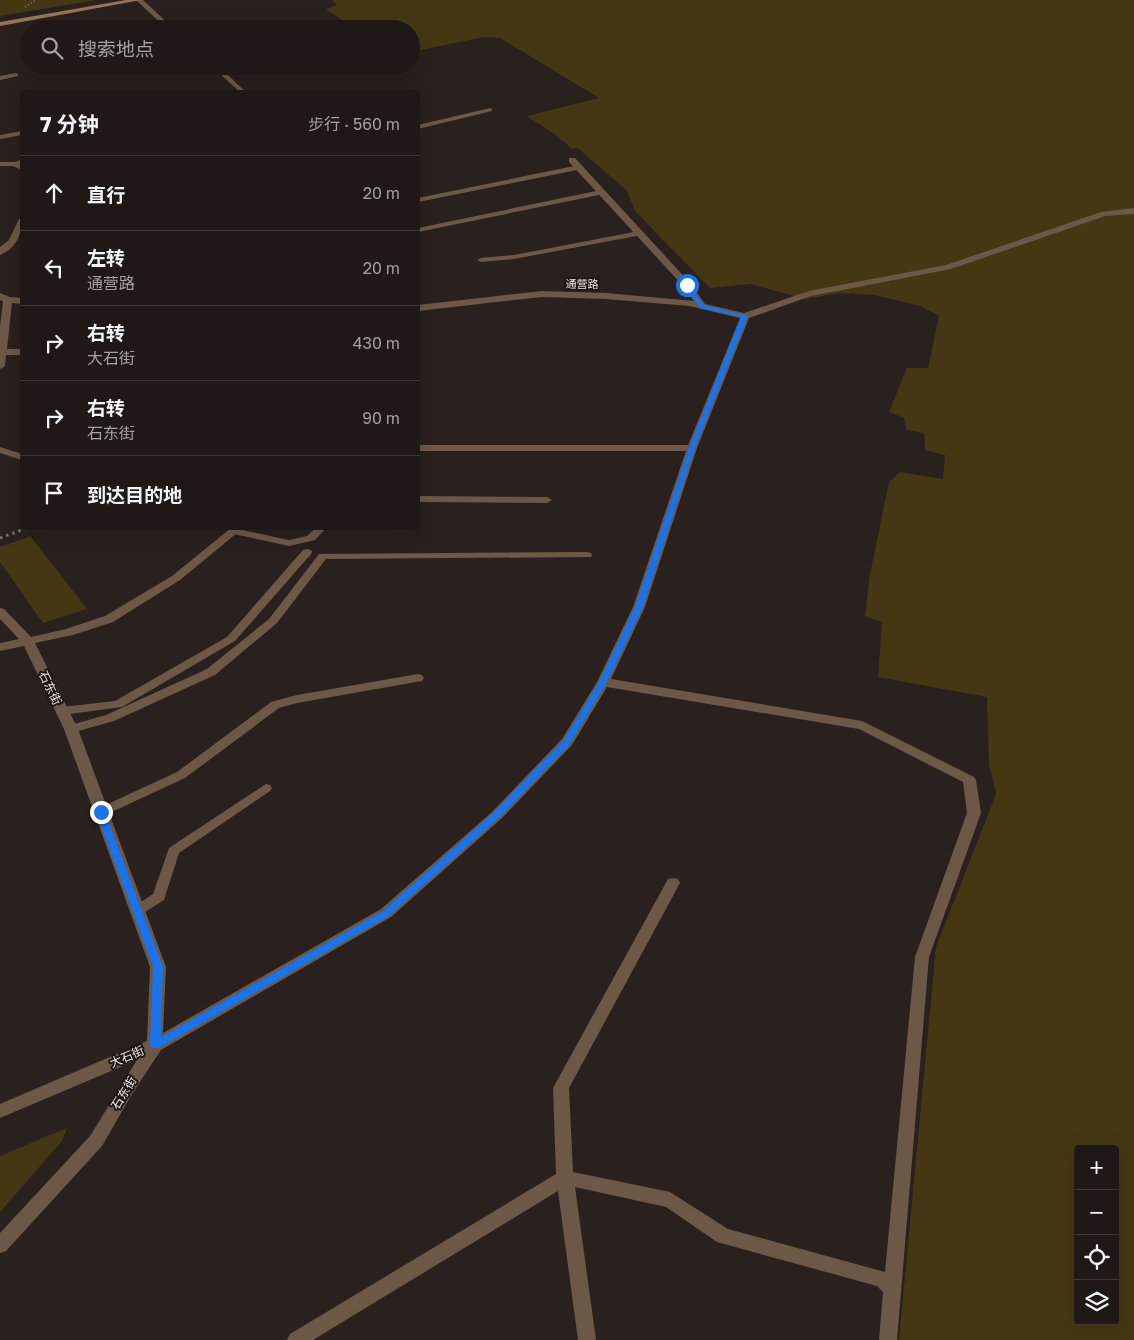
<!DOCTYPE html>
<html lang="zh">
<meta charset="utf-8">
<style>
body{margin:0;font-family:"Golos Text","Noto Sans SC",sans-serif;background:#28211f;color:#f1f3f6}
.controls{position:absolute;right:15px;bottom:15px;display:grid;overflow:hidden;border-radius:5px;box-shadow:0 5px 20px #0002}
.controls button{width:45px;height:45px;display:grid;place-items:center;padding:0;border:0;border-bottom:1px solid #3d3735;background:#201816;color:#f1f3f6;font:25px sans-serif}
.stop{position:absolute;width:15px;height:15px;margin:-11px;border:4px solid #1a73e8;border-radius:50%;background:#fff}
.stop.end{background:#1a73e8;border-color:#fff;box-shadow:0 1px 5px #0008}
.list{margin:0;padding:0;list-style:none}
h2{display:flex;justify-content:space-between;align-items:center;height:65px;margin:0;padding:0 20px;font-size:21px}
h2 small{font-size:16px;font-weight:400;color:#a2a0a1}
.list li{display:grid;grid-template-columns:32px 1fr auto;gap:15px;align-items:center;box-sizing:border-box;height:75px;padding:0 20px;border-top:1px solid #3d3735}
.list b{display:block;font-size:19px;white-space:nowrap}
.list p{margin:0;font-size:16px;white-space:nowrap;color:#a2a0a1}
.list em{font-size:16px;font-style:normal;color:#a2a0a1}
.icon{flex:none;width:28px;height:28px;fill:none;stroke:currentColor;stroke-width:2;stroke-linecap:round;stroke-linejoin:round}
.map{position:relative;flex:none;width:1134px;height:1340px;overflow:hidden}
.search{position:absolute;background:#201816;box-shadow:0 5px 20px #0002;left:20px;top:20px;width:400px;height:55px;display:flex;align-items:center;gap:12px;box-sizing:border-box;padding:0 18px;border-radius:28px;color:#a2a0a1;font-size:19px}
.panel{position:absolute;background:#201816;box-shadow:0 5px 20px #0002;left:20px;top:90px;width:400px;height:440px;border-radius:5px}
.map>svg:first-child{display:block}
</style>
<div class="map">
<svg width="1134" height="1340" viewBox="0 0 1134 1340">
<rect width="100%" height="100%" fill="#2a201d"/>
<g fill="#443814" fill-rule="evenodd">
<polygon points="0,0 97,0 0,16"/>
<path d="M332 0H1134V1340H899L936 947 996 794 989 764 987 697 878 677 882 622 865 616 870 574 889 482 900 472 943 479 945 455 925 450 924 433 906 430 904 418 889 412 907 368H928L939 316 920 306 874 295 840 293 805 299 750 284 710 288 635 211 627 191 578 148 572 149 556 135 527 116 599 98 500 38 484 37 411 52V29H355L326 9 337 5ZM1078 1149H1115V1321H1078Z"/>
<polygon points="31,536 31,537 87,609 43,623 0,562 0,547"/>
<polygon points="67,1128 62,1141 0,1212 0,1156"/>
</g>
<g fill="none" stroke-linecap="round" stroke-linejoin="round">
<polyline stroke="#786f6c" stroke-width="2" stroke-dasharray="1 2.5" stroke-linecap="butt" points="25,7 36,0"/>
<polyline stroke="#786f6c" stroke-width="3" stroke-dasharray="2.5 4" stroke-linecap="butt" points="0,538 27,528"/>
<g fill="#6c5847" fill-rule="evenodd">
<polygon points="136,0 143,0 174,29 167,29"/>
<polygon points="211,66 218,66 246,92 240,92"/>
<polygon points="16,73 18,74 18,76 0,80 0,76"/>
<polygon points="490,108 492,109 492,111 418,129 418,125"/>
<polygon points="22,159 22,163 15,166 11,164"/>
<polygon points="579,165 582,165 582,169 418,202 418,198"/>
<polygon points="601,190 605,192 604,194 418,232 418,228"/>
<polygon points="639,231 642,231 642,235 514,259 481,262 477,260 481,258 514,255"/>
<polygon points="418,445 692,445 697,448 692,451 418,451"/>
<polygon points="0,447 22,454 22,460 0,453"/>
<polygon points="418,496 547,497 552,500 547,503 418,502"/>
<polygon points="233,528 289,540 307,536 316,528 326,528 315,540 289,546 229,533 228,531 229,529"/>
<polygon points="307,549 311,550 312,552 311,554 235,641 122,707 62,715 58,714 56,711 62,707 115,701 227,637 303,550"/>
<polygon points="587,552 591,553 592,555 591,557 326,559 277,623 215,675 114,721 71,733 65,729 67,726 106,715 207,669 269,619 319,554"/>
<polygon points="418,674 422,675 424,678 422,681 297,703 279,708 185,778 105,815 97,815 95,812 97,809 177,772 271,702 297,695"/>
<polygon points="266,784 270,785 272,788 270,791 179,853 164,900 142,914 137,916 132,914 130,911 132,908 153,894 169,848"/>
</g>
<g fill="#6c5847" fill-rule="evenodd">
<polygon points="22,131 22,135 0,139 0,135"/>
<polygon points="569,158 575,158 690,283 705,304 744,313 809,291 946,265 1101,212 1134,208 1134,214 1105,216 951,269 811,296 749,318 697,448 645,607 611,679 862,721 974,777 976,780 981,813 929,957 897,1340 879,1340 883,1292 877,1286 717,1242 666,1207 575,1187 596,1340 578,1340 558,1191 313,1340 287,1340 290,1334 556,1174 553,1088 668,879 673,878 678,879 680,883 569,1088 573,1172 670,1192 728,1229 885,1272 915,957 967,813 963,782 859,729 607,687 572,745 502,818 391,917 161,1050 132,1094 102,1146 6,1251 0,1253 0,1233 90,1136 137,1060 0,1118 0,1104 147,1041 150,967 64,729 24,646 0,651 0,643 19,639 0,619 0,608 4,609 31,637 66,629 105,616 172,576 231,528 243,528 180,580 113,622 73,635 35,643 78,729 166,967 163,1033 381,909 492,812 562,739 597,682 633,607 687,448 740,318 689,306 606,299 542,297 418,311 418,305 542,291 606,293 694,301 684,287 569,162"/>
<polygon points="0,162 15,162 22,165 22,170 13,166 0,166"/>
<path d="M19 219H22C22 234 16 249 0 255V247L9 240Z"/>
<polygon points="0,293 10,297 22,298 22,304 12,303 7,349 22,349 22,355 6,355 5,366 0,369 0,327 3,301 0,300"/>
</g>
<polygon fill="#96765a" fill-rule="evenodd" points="126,0 141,0 0,26 0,22"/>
</g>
<polygon fill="#1a73e8" points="687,283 704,305 748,316 695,448 643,607 607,682 570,744 500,817 389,916 159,1048 152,1048 150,1045 153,967 96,812 98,809 104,809 105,812 163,967 161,1037 383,911 493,813 564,740 599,682 635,607 689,448 741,317 700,308 684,285"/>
<g text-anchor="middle" stroke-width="4" stroke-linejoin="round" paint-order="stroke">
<g font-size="11" fill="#efe7e5" stroke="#201714">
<text transform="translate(582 284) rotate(1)" y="4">通营路</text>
</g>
<g font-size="12" fill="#efe7e5" stroke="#201714">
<text transform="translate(50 688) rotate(64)" y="4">石东街</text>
<text transform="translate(127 1057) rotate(-23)" y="4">大石街</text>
<text transform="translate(124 1093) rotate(-58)" y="4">石东街</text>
</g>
</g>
</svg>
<div class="controls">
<button>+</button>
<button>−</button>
<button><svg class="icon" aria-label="locate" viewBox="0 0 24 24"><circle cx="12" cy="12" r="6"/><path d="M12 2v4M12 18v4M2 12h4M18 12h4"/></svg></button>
<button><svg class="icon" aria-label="layers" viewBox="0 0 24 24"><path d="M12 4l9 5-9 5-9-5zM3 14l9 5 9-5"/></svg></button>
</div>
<div class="stop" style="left:687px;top:285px"></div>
<div class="stop end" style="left:101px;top:812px"></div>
<div class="search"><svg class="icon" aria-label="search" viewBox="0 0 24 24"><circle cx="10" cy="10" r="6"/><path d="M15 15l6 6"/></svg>搜索地点</div>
<section class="panel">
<h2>7 分钟<small>步行 · 560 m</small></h2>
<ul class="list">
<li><svg class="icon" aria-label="ahead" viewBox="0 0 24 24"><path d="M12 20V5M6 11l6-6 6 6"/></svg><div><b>直行</b></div><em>20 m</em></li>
<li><svg class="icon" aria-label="left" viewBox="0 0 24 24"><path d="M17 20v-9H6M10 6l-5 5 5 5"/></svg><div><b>左转</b><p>通营路</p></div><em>20 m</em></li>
<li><svg class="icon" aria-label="right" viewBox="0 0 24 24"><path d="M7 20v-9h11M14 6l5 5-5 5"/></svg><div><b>右转</b><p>大石街</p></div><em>430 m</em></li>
<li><svg class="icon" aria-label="right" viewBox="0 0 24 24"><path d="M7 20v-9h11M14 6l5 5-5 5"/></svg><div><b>右转</b><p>石东街</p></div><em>90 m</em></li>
<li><svg class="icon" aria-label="arrive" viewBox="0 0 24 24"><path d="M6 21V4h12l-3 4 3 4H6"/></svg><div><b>到达目的地</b></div></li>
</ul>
</section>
</div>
